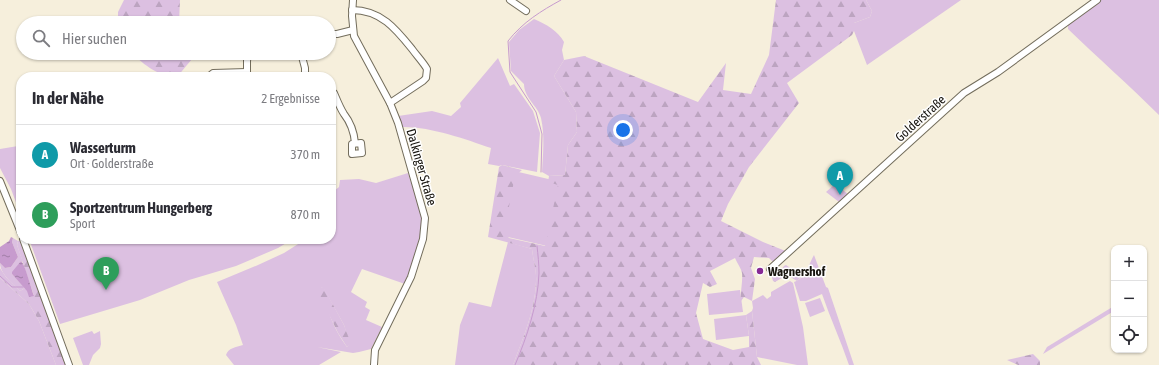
<!DOCTYPE html>
<html lang="de">
<meta charset="utf-8">
<style>
body{margin:0;font-family:"Asap Condensed",sans-serif;background:#f2f2f3;color:#2b2b33}
.controls{position:absolute;right:12px;bottom:12px;display:grid;overflow:hidden;border-radius:8px;box-shadow:0 1px 3px #0004}
.controls button{width:36px;height:36px;display:grid;place-items:center;padding:0;border:0;border-bottom:1px solid #e1e1e2;background:#fff;color:#2b2b33;font:20px sans-serif}
.you{position:absolute;left:623px;top:130px;width:14px;height:14px;margin:-10px;border:3px solid #fff;border-radius:50%;background:#1a73e8;box-shadow:0 0 0 6px #1a73e833}
.badge{display:grid;place-items:center;width:26px;height:26px;border-radius:50%;background:#0b8043;color:#fff;font-size:13px;font-weight:700}
.pin{position:absolute;translate:-50% -33px;filter:drop-shadow(0 1px 2px #0008)}
.pin::after{content:'';position:absolute;top:21px;width:14px;height:12px;background:inherit;clip-path:polygon(0 0,100% 0,50% 100%)}
.list{margin:0;padding:0;list-style:none}
h2{display:flex;justify-content:space-between;align-items:center;height:52px;margin:0;padding:0 16px;font-size:17px}
h2 small{font-size:13px;font-weight:400;color:#7c7c81}
.list li{display:grid;grid-template-columns:26px 1fr auto;gap:12px;align-items:center;box-sizing:border-box;height:60px;padding:0 16px;border-top:1px solid #e1e1e2}
.list b{display:block;font-size:15px;white-space:nowrap}
.list p{margin:0;font-size:13px;white-space:nowrap;color:#7c7c81}
.list em{font-size:13px;font-style:normal;color:#7c7c81}
.icon{flex:none;width:22px;height:22px;fill:none;stroke:currentColor;stroke-width:2;stroke-linecap:round;stroke-linejoin:round}
.map{position:relative;flex:none;width:1159px;height:365px;overflow:hidden}
.search{position:absolute;background:#fff;box-shadow:0 1px 3px #0004;left:16px;top:16px;width:320px;height:44px;display:flex;align-items:center;gap:10px;box-sizing:border-box;padding:0 14px;border-radius:22px;color:#7c7c81;font-size:15px}
.panel{position:absolute;background:#fff;box-shadow:0 1px 3px #0004;left:16px;top:72px;width:320px;height:172px;border-radius:16px}
.map>svg:first-child{display:block}
</style>
<div class="map">
<svg width="1159" height="365" viewBox="0 0 1159 365">
<defs>
<pattern id="forest-firs" width="22" height="20" patternUnits="userSpaceOnUse"><rect width="22" height="20" fill="#dcc0e1"/><path d="M5 1l3.5 6h-7zM16 11l3.5 6h-7z" fill="#bca4c0"/></pattern>
<pattern id="water-ripples" width="26" height="14" patternUnits="userSpaceOnUse"><rect width="26" height="14" fill="#c79bce"/><path d="M2 4q2-2 4 0t4 0M15 11q2-2 4 0t4 0" fill="none" stroke="#a17da6"/></pattern>
</defs>
<rect width="100%" height="100%" fill="#f6efdc"/>
<g fill="#dcc0e1" fill-rule="evenodd">
<polygon points="866,0 961,0 867,65 854,31 854,23 870,17 872,11"/>
<path d="M1100 0H1159V115C1129 85 1098 58 1068 29V23Z"/>
<path d="M534 19C546 24 558 31 564 42L562 50 564 60 554 76 576 112 577 132 568 145 565 175 549 176 542 172C543 154 545 136 541 118 538 106 524 98 524 84L511 71 509 42 519 30Z"/>
<path d="M498 58 510 86 514 84 533 111 540 133 537 172 502 165 499 166 488 164 491 148C465 139 429 126 401 127L398 116 432 111 451 116 461 107 460 103Z"/>
<polygon points="18,146 21,148 21,216 11,189 0,168 0,149"/>
<polygon points="510,170 561,182 547,246 495,234"/>
<path d="M408 173C412 186 419 201 421 215 424 235 411 265 405 284L362 269 351 292 367 302 365 307 370 310 366 320 382 327 371 349 359 352 353 353 317 347 341 352 319 365H234L226 355C228 348 236 347 243 345L236 325 217 282 258 265 284 253 306 239H331V222L334 218V191L339 187 340 180 359 179 376 183ZM321 287 324 289 344 325 350 344 347 347C333 329 327 308 321 287Z"/>
<polygon points="835,184 848,194 839,202 826,192"/>
<path d="M13 238 18 241 17 245 23 262 21 261 12 274 25 288 20 291C13 284 0 274 0 263L5 268 11 267 18 257 12 242Z"/>
<polygon points="29,239 293,239 278,248 236,266 189,280 140,300 60,324"/>
<path d="M508 242 532 249C533 259 537 271 536 282 535 311 523 338 513 365H455L460 325 469 302 491 307Z"/>
<path d="M814 255 826 287 828 288 854 365H849C841 341 830 318 822 294L806 301H800L794 282C805 279 809 264 814 255Z"/>
<polygon points="0,278 29,304 39,321 56,365 0,365"/>
<polygon points="790,281 793,283 803,327 808,365 797,365 757,357 752,311 753,308 752,301 763,295 767,299 771,296 771,292"/>
<polygon points="740,290 743,312 709,315 707,294"/>
<polygon points="820,298 825,311 810,317 805,303"/>
<polygon points="1114,306 1114,311 1043,354 1047,347"/>
<polygon points="746,315 749,336 716,340 714,319"/>
<polygon points="92,331 94,334 100,331 101,344 100,348 93,355 89,365 83,365 73,338"/>
</g>
<g fill="url(#forest-firs)">
<polygon points="124,0 180,0 179,23 118,23 118,12"/>
<path d="M776 0H866L872 11 870 17 854 23V31L852 35 787 83 799 103 749 167 728 204 721 221 763 242 788 252 775 264 769 258 754 257 751 268 755 279 752 301 744 297 741 301C740 292 743 282 742 273 741 268 737 263 735 258L710 271 717 284 710 287 703 283 696 313 703 339 733 350 749 347V336L746 315 752 311 757 357 761 365H513C523 338 535 311 536 282 537 272 533 260 532 249L488 237 499 167 502 165 522 170 515 176 504 232 509 238 545 246 558 185 548 182 549 176 565 175 568 145 577 132 576 112 554 76 564 60 584 56 698 102 726 63 723 90 751 94 769 55Z"/>
<path d="M132 53H191L192 59 177 77C159 77 144 65 132 53Z"/>
<polygon points="21,240 67,365 56,365 39,321 29,304 0,278 0,268 6,277 20,291 25,288 34,296 17,245 18,241"/>
<polygon points="786,265 802,276 797,281 787,275 775,282 773,281 771,274 774,273 778,275 784,266"/>
<polygon points="321,287 324,288 344,325 351,344 347,347 338,333 318,292 317,288"/>
<polygon points="1033,354 1040,361 1040,365 1018,365 1007,360"/>
</g>
<g fill="url(#water-ripples)">
<polygon points="11,237 13,238 12,242 18,257 11,267 5,268 0,263 0,247 9,241"/>
<path d="M21 261C25 264 31 288 34 296L29 297 27 291 12 274V272Z"/>
</g>
<g fill="none" stroke-linecap="round" stroke-linejoin="round">
<g stroke="#c79bce" stroke-width="1">
<path d="M541 172 542 134 536 112 510 72 508 41C523 22 541 11 561 0"/>
<polyline points="0,276 12,287 23,287"/>
<path d="M515 365C527 337 538 304 539 273 539 264 538 255 537 246"/>
</g>
<defs>
<g id="minor">
<polyline points="353,0 352,16 354,36 390,103 398,123 425,218 423,239 411,277 375,350 374,365"/>
<polyline points="510,0 526,11"/>
<path d="M352 10C381 10 396 29 412 49 417 56 423 62 427 69L426 78 423 81 390 103"/>
<polyline points="329,34 337,34 353,30"/>
<polyline points="301,53 305,68 305,77"/>
<polyline points="208,77 213,73 247,72"/>
<polyline points="247,77 247,60 250,53"/>
<path d="M331 92 334 93C337 100 340 108 344 114 351 123 354 131 355 143"/>
<polygon points="361,143 362,153 352,154 352,144"/>
<polyline points="0,181 21,233"/>
<polyline points="23,239 69,365"/>
<polyline points="770,269 964,93 998,72 1097,0"/>
</g>
</defs>
<use href="#minor" stroke="#736d5c" stroke-width="8"/>
<use href="#minor" stroke="#fff" stroke-width="6"/>
</g>
<circle fill="#862994" stroke="#fff" stroke-width="1.5" cx="760" cy="271" r="4"/>
<g text-anchor="middle" stroke-width="3" stroke-linejoin="round" paint-order="stroke">
<g font-size="13" fill="#18150f" stroke="#fff">
<text transform="translate(920 118) rotate(-42)" y="5">Golderstraße</text>
<text transform="translate(422 167) rotate(74)" y="5">Dalkinger Straße</text>
</g>
<g font-size="13" font-weight="bold" fill="#18150f" stroke="#fff" text-anchor="start">
<text x="768" y="276">Wagnershof</text>
</g>
</g>
</svg>
<div class="controls">
<button>+</button>
<button>−</button>
<button><svg class="icon" aria-label="locate" viewBox="0 0 24 24"><circle cx="12" cy="12" r="6"/><path d="M12 2v4M12 18v4M2 12h4M18 12h4"/></svg></button>
</div>
<div class="you"></div>
<div class="pin badge" style="left:840px;top:195px;background:#0f9aa8">A</div>
<div class="pin badge" style="left:106px;top:290px;background:#2e9e5b">B</div>
<div class="search"><svg class="icon" aria-label="search" viewBox="0 0 24 24"><circle cx="10" cy="10" r="6"/><path d="M15 15l6 6"/></svg>Hier suchen</div>
<section class="panel">
<h2>In der Nähe<small>2 Ergebnisse</small></h2>
<ul class="list">
<li><span class="badge" style="background:#0f9aa8">A</span><div><b>Wasserturm</b><p>Ort · Golderstraße</p></div><em>370 m</em></li>
<li><span class="badge" style="background:#2e9e5b">B</span><div><b>Sportzentrum Hungerberg</b><p>Sport</p></div><em>870 m</em></li>
</ul>
</section>
</div>
